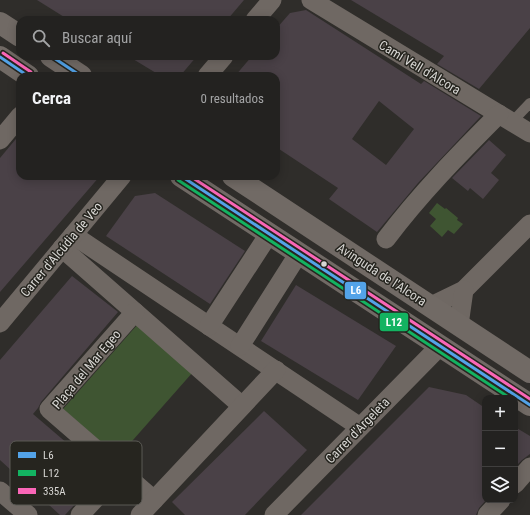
<!DOCTYPE html>
<html lang="es">
<meta charset="utf-8">
<style>
body{margin:0;font-family:"Roboto Condensed",sans-serif;background:#2f2f2d;color:#f1f3f6}
.controls{position:absolute;right:12px;bottom:12px;display:grid;overflow:hidden;border-radius:8px;box-shadow:0 2px 10px #0003}
.controls button{width:36px;height:36px;display:grid;place-items:center;padding:0;border:0;border-bottom:1px solid #403f3e;background:#232220;color:#f1f3f6;font:20px sans-serif}
.list{margin:0;padding:0;list-style:none}
h2{display:flex;justify-content:space-between;align-items:center;height:52px;margin:0;padding:0 16px;font-size:17px}
h2 small{font-size:13px;font-weight:400;color:#a3a4a5}
.icon{flex:none;width:22px;height:22px;fill:none;stroke:currentColor;stroke-width:2;stroke-linecap:round;stroke-linejoin:round}
.map{position:relative;flex:none;width:530px;height:515px;overflow:hidden}
.search{position:absolute;background:#232220;box-shadow:0 2px 10px #0003;left:16px;top:16px;width:264px;height:44px;display:flex;align-items:center;gap:10px;box-sizing:border-box;padding:0 14px;border-radius:12px;color:#a3a4a5;font-size:15px}
.panel{position:absolute;background:#232220;box-shadow:0 2px 10px #0003;left:16px;top:72px;width:264px;height:108px;border-radius:12px}
.map>svg:first-child{display:block}
</style>
<div class="map">
<svg width="530" height="515" viewBox="0 0 530 515">
<rect width="100%" height="100%" fill="#2f2d2a"/>
<g fill="#3f5532">
<polygon points="437,203 445,209 446,208 458,218 457,220 463,224 454,234 448,230 442,237 430,226 436,219 429,213"/>
<polygon points="138,324 193,372 118,457 63,409"/>
</g>
<g fill="#4a4147" fill-rule="evenodd">
<polygon points="37,0 244,0 227,20 69,20"/>
<polygon points="351,0 530,0 530,28 479,89 437,64 444,56"/>
<path d="M306 10 421 84 424 81 481 116 418 183 377 232 329 199 338 188 276 147V76H235L252 56H276V29L290 13ZM379 101 414 129 386 165 352 139Z"/>
<polygon points="128,56 197,56 180,76 161,76"/>
<polygon points="20,134 20,176 100,176 0,292 0,158"/>
<polygon points="489,140 506,155 491,173 499,180 483,199 470,188 468,191 452,178"/>
<polygon points="155,193 245,251 210,304 106,236 135,196"/>
<polygon points="72,276 118,312 41,402 38,408 33,414 103,474 65,515 60,515 0,460 0,360"/>
<polygon points="296,285 396,346 358,400 261,341"/>
<polygon points="429,387 466,395 485,408 486,500 479,508 476,515 301,515"/>
<polygon points="264,411 307,450 245,515 185,515 172,502"/>
<polygon points="515,427 530,436 530,454 522,460 515,467"/>
</g>
<g fill="none" stroke-linecap="round" stroke-linejoin="round">
<polyline stroke="#6f6863" stroke-width="10" points="512,122 530,103"/>
<g stroke="#6f6863" stroke-width="19">
<polyline points="311,0 530,133"/>
<polyline points="255,20 272,0"/>
<polyline points="207,76 224,56"/>
<polyline points="0,140 20,116"/>
<polyline points="73,235 360,427"/>
<path d="M386 239C420 194 459 154 499 114"/>
<polyline points="62,248 242,406"/>
<polyline points="431,306 464,290 530,224"/>
<polyline points="135,312 49,409 154,500"/>
<polyline points="0,323 122,176"/>
<polyline points="459,325 464,290"/>
<polyline points="209,326 269,234"/>
<polyline points="240,346 299,253"/>
<polyline points="515,484 530,467"/>
<polyline points="0,491 28,515"/>
<polyline points="80,515 121,471"/>
<polyline points="140,515 276,370"/>
<polyline points="274,515 440,346"/>
<polyline points="487,515 501,500"/>
</g>
<g stroke="#716a65" stroke-width="22">
<polyline points="0,23 20,36"/>
<polyline points="51,56 81,76"/>
<polyline points="0,57 28,76"/>
<polyline points="181,176 530,405"/>
<polyline points="233,176 530,372"/>
</g>
<defs>
<g id="bus-1">
<polyline points="51,56 81,76"/>
<polyline points="0,57 28,76"/>
<polyline points="181,176 530,405"/>
</g>
<polyline id="bus-2" points="178,180 510,398"/>
<g id="bus-3">
<polyline points="3,53 31,72"/>
<polyline points="190,176 530,399"/>
</g>
</defs>
<use href="#bus-1" stroke="#26251f" stroke-width="6"/>
<use href="#bus-2" stroke="#26251f" stroke-width="6"/>
<use href="#bus-3" stroke="#26251f" stroke-width="6"/>
<use href="#bus-1" stroke="#53a3e8" stroke-width="3"/>
<use href="#bus-2" stroke="#13b361" stroke-width="3"/>
<use href="#bus-3" stroke="#fa66b7" stroke-width="3"/>
</g>
<circle fill="#d8d7d4" stroke="#26251f" stroke-width="1.5" cx="324" cy="264" r="3.5"/>
<g text-anchor="middle" stroke-width="3" stroke-linejoin="round" paint-order="stroke">
<g font-size="13" fill="#d8d7d4" stroke="#26251f">
<text transform="translate(420 67) rotate(31)" y="5">Camí Vell d'Alcora</text>
<text transform="translate(61 249) rotate(-50)" y="5">Carrer d'Alcúdia de Veo</text>
<text transform="translate(382 274) rotate(33)" y="5">Avinguda de l'Alcora</text>
<text transform="translate(86 369) rotate(-50)" y="5">Plaça del Mar Egeo</text>
<text transform="translate(357 430) rotate(-46)" y="5">Carrer d'Argeleta</text>
</g>
</g>
<rect x="10" y="441" width="132" height="64" rx="6" fill="#26251f" stroke="#5b5a55" stroke-width="1"/>
<rect x="18" y="452" width="18" height="6" fill="#53a3e8"/>
<rect x="18" y="470" width="18" height="6" fill="#13b361"/>
<rect x="18" y="488" width="18" height="6" fill="#fa66b7"/>
<g font-size="11" fill="#d8d7d4">
<text x="43" y="459">L6</text>
<text x="43" y="477">L12</text>
<text x="43" y="495">335A</text>
</g>
<g stroke="#26251f" stroke-width="1.5">
<rect x="344" y="281" width="23" height="19" rx="4" fill="#53a3e8"/>
<rect x="379" y="312" width="30" height="20" rx="4" fill="#13b361"/>
</g>
<g font-size="11" text-anchor="middle" font-weight="bold" fill="#fff">
<text x="356" y="294">L6</text>
<text x="394" y="326">L12</text>
</g>
</svg>
<div class="controls">
<button>+</button>
<button>−</button>
<button><svg class="icon" aria-label="layers" viewBox="0 0 24 24"><path d="M12 4l9 5-9 5-9-5zM3 14l9 5 9-5"/></svg></button>
</div>
<div class="search"><svg class="icon" aria-label="search" viewBox="0 0 24 24"><circle cx="10" cy="10" r="6"/><path d="M15 15l6 6"/></svg>Buscar aquí</div>
<section class="panel">
<h2>Cerca<small>0 resultados</small></h2>
<ul class="list">
</ul>
</section>
</div>
